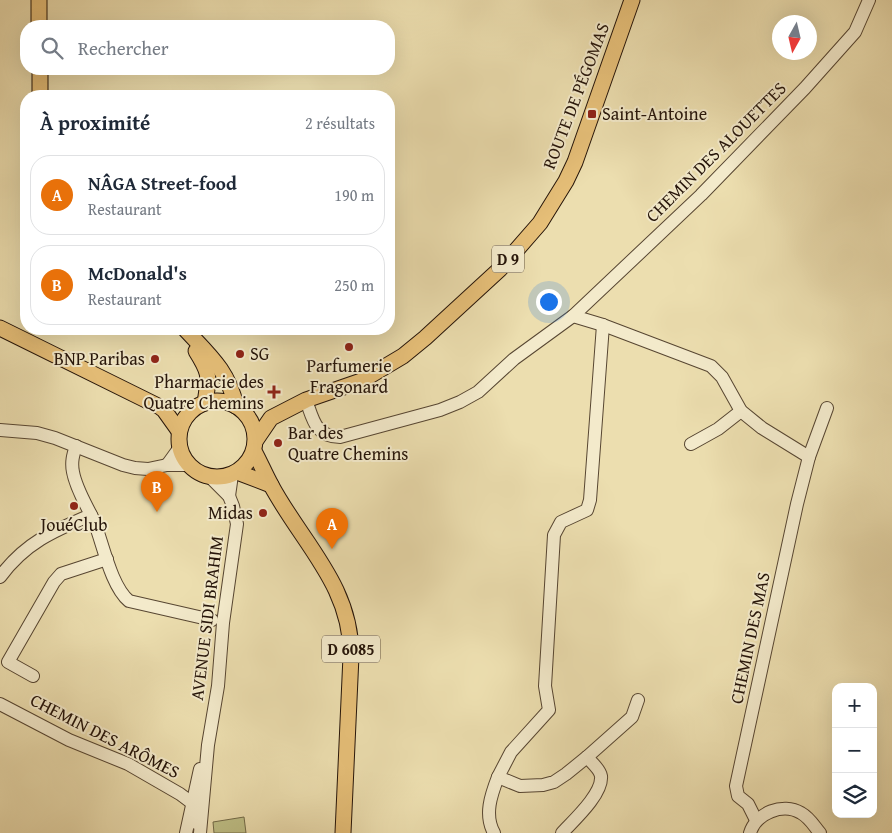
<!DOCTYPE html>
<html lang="fr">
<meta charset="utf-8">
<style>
body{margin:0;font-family:"Gentium Book Plus",serif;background:#f2f2f3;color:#1f2937}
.controls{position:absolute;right:15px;bottom:15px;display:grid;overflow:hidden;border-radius:10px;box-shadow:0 5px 20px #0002}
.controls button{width:45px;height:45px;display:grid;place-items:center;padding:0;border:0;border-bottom:1px solid #e0e1e3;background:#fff;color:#1f2937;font:25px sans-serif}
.compass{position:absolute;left:772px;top:15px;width:45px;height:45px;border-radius:50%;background:#fff;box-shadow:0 5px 20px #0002;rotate:188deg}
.you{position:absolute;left:548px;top:301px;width:18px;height:18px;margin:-12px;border:4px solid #fff;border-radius:50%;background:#1a73e8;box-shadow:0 0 0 8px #1a73e833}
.badge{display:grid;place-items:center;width:32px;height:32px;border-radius:50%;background:#7c3aed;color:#fff;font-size:16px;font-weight:700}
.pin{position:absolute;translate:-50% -41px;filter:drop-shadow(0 1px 2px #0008)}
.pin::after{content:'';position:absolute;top:26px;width:18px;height:15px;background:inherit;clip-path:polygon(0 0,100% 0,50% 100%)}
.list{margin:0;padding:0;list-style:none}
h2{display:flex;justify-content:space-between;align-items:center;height:65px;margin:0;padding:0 20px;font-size:21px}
h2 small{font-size:16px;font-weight:400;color:#747a83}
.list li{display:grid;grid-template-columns:32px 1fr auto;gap:15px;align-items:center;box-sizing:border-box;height:80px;margin:0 10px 10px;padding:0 10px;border:1px solid #e0e1e3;border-radius:20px}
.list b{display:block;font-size:19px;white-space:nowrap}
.list p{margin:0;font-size:16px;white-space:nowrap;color:#747a83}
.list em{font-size:16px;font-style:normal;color:#747a83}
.icon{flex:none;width:28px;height:28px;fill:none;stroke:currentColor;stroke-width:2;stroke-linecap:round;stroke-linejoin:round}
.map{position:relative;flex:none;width:892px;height:833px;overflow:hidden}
.search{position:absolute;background:#fff;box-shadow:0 5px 20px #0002;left:20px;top:20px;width:375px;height:55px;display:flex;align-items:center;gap:12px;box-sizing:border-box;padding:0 18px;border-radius:20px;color:#747a83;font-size:19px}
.panel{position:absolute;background:#fff;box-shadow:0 5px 20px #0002;left:20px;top:90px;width:375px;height:245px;border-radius:20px}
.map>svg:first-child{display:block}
</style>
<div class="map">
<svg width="892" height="833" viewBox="0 0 892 833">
<rect width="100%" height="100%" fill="#ecdeaf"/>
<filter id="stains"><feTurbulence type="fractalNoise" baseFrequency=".004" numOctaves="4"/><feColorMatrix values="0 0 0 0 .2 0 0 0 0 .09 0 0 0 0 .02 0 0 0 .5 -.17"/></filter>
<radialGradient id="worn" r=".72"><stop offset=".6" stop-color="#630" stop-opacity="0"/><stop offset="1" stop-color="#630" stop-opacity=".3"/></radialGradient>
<polygon fill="#bebf86" stroke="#726a48" points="244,817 246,833 214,833 213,822"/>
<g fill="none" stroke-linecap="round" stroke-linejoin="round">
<defs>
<g id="minor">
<polyline points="573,316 603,325 711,366 722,377 741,411 762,428 809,457 797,504 736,786 738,796 748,804 756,820"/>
<polyline points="603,325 590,500 587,510 561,522 554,535 545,686 549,710 511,752 498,777 520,786 543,785 554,782 566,774 587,757 632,717 638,700"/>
<path d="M306 400C313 419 315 437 340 437L440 410 460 402 478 392 514 359 573 316 701 195 805 88 855 32 869 0"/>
<polyline points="0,430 37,433 55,438 123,465 135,468 148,469 167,465 189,465"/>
<polyline points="691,444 718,429 741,411"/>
<path d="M76 446C73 455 71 462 73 472 76 489 87 506 94 521 103 544 111 586 129 601L212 620"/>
<polyline points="809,457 827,408"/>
<polyline points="167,465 180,447"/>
<polyline points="229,496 232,475"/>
<path d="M0 577C25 543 53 531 91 515"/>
<polyline points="33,676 8,662 54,582 61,574 107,559"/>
<polyline points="0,704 69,740 128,764 180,794 192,803 195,809 196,823"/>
<polyline points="186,833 200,769"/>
<polyline points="200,833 208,745 218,686 223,623 237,524 233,506 229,496 210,477"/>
<path d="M494 833C484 815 491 795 498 777"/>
<path d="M562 833C573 821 603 794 601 776 600 769 591 762 587 757"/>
<path d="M750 833C756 813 783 802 801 813 810 818 814 826 820 833"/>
</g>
<g id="major">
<polyline points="39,0 39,26"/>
<polyline points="40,69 40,96"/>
<polyline points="0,328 160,407 164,410 179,431"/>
<path d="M185 329C209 355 228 370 236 406"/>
<path d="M196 351C211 375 209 376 205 403"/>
<circle cx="217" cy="439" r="38"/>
<polyline points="256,440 271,418 306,400 361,381 403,356 425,338 500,269 540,223 566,181 575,162 632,0"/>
<path d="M254 451C260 462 265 474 271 485 302 543 352 586 351 656L343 833"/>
<polyline points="237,472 271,485"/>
</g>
</defs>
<use href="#minor" stroke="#574632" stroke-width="14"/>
<use href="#major" stroke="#251409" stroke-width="17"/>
<use href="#minor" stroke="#f3eacb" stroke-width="12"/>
<use href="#major" stroke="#e6bf78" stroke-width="15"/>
</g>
<g fill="#8f2418" stroke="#f3eacb" stroke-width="2">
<rect x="587" y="109" width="10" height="10" rx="2.5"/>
<circle cx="349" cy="347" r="5"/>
<circle cx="240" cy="354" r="5"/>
<circle cx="155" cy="359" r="5"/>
<path d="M271.5 384.5h5v5h5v5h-5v5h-5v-5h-5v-5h5z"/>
<circle cx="278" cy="443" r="5"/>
<circle cx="74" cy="506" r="5"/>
<circle cx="263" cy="513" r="5"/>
</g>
<g text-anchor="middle" stroke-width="4" stroke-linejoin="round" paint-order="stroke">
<g fill="#f3eacb" stroke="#635443" stroke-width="1">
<rect x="492" y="245.5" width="32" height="27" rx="4"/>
<rect x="322" y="635.5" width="58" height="27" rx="4"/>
</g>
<g font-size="16" font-weight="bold" fill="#251409">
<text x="508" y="265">D 9</text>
<text x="351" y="655">D 6085</text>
</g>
<g font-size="18" fill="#251409" stroke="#f3eacb">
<text transform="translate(576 96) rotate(-69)" y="6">ROUTE DE PÉGOMAS</text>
<text transform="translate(716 152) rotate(-45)" y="6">CHEMIN DES ALOUETTES</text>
<text transform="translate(207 618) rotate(-83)" y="6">AVENUE SIDI BRAHIM</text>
<text transform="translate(750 638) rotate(-78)" y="6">CHEMIN DES MAS</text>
<text transform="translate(105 736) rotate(27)" y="6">CHEMIN DES ARÔMES</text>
</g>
<g font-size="18" fill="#251409" stroke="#f3eacb" text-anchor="start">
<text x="602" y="120">Saint-Antoine</text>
<text x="250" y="360">SG</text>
<text x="145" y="365" text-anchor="end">BNP Paribas</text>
<text x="349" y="372" text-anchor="middle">Parfumerie<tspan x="349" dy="21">Fragonard</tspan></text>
<text x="264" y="388" text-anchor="end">Pharmacie des<tspan x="264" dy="21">Quatre Chemins</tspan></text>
<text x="288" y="439">Bar des<tspan x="288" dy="21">Quatre Chemins</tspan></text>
<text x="253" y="519" text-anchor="end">Midas</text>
<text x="74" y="531" text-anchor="middle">JouéClub</text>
</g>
</g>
<rect width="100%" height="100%" filter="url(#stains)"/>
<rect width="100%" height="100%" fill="url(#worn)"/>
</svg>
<div class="controls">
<button>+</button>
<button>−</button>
<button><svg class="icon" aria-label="layers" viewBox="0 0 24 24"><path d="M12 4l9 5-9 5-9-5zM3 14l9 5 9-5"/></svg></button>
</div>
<svg class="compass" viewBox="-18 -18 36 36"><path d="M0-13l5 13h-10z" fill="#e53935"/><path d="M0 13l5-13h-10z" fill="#747a83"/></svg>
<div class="you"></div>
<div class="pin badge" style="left:332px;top:549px;background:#e8710a">A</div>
<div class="pin badge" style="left:157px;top:512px;background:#e8710a">B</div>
<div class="search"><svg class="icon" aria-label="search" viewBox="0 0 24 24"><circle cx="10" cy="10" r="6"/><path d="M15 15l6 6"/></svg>Rechercher</div>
<section class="panel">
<h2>À proximité<small>2 résultats</small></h2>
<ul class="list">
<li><span class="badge" style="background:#e8710a">A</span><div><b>NÂGA Street-food</b><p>Restaurant</p></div><em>190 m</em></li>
<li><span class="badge" style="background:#e8710a">B</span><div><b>McDonald's</b><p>Restaurant</p></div><em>250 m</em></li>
</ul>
</section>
</div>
